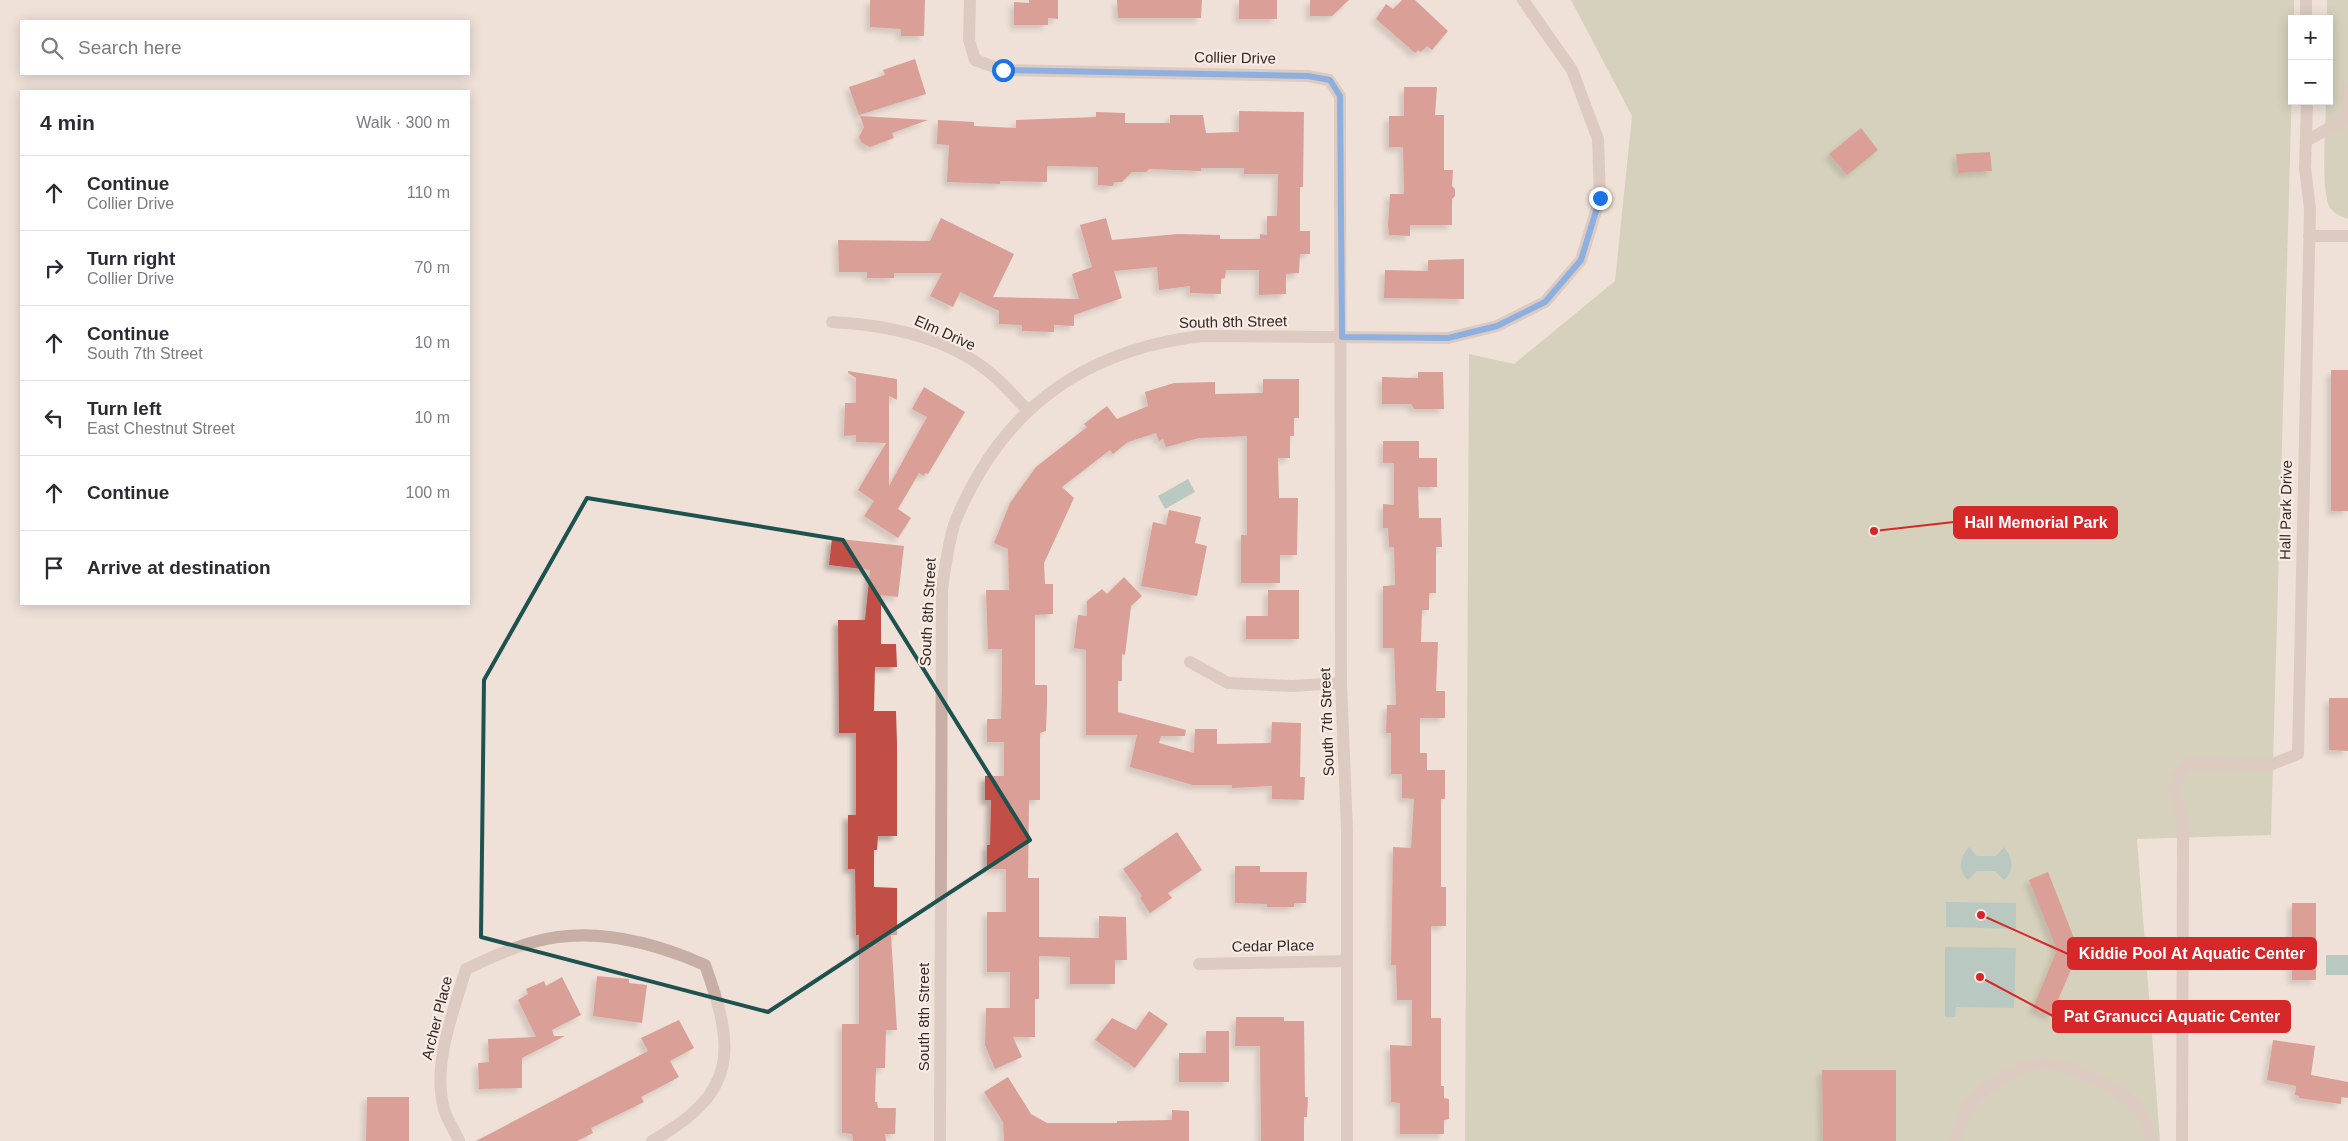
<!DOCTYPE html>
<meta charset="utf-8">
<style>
body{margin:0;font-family:Arial,sans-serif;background:#f2f2f3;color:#2b2b33}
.controls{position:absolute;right:15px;top:15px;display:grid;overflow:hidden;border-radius:0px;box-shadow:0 2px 12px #0003}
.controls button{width:45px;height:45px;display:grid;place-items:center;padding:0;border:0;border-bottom:1px solid #e1e1e2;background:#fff;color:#2b2b33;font:25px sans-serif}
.stop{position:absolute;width:15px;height:15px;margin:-11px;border:4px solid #1a73e8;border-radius:50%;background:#fff}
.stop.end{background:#1a73e8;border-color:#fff;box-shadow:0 1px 5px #0008}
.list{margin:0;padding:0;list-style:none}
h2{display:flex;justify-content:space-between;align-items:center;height:65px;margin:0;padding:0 20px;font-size:21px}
h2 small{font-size:16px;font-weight:400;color:#7c7c81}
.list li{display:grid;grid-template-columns:32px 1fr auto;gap:15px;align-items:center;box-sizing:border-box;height:75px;padding:0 20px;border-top:1px solid #e1e1e2}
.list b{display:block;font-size:19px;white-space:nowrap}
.list p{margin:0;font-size:16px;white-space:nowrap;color:#7c7c81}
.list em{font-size:16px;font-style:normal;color:#7c7c81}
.icon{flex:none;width:28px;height:28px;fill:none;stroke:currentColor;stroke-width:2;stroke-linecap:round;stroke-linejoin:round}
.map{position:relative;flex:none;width:2348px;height:1141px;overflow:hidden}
.search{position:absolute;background:#fff;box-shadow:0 2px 12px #0003;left:20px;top:20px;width:450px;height:55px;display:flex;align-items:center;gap:12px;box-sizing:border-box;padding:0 18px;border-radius:0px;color:#7c7c81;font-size:19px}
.panel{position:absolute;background:#fff;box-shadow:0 2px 12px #0003;left:20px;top:90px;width:450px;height:515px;border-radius:0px}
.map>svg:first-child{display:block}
</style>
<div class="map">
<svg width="2348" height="1141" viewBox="0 0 2348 1141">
<defs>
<filter id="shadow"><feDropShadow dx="-4.5" dy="4.5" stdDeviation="2.5" flood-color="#0004"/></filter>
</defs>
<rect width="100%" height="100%" fill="#efe1d8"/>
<g fill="#b7bd99">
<polygon points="1571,0 2294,0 2294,19 2292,19 2292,87 2271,835 2137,839 2160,1141 1465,1141 1469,354 1514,364 1615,281 1632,116"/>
<path d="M2327 0H2348V219C2342 217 2335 214 2331 209 2320 194 2326 123 2326 101H2329V19H2327Z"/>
</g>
<g fill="#78aba6">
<polygon points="1188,479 1195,492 1165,509 1158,496"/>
<path d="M1969 847 1977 856H1996L2004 847C2013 857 2015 872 2004 880L1995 871H1977L1968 880C1958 871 1959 857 1969 847Z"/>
<polygon points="1946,902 2016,903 2016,929 1946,927"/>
<polygon points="1945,947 2016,948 2014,1008 1956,1007 1955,1017 1945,1017"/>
<rect x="2326" y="955" width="22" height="20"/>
</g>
<g fill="#c15045" filter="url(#shadow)">
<polygon points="870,0 925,0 924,36 901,36 901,29 870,27"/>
<polygon points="1029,0 1058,0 1058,19 1048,18 1048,25 1014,25 1014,2 1029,3"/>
<polygon points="1117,0 1202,0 1201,18 1118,18"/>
<rect x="1239" y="0" width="38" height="19"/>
<polygon points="1310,0 1349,0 1332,16 1310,16"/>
<polygon points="1402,0 1415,0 1448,31 1432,50 1427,46 1421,52 1418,50 1415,53 1376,19 1386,4 1393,9"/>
<polygon points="915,59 926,94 859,115 849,87 885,75 883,70"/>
<polygon points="1404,87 1437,87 1435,115 1444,115 1444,170 1453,170 1452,186 1455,189 1455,196 1452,199 1452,225 1410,225 1410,236 1389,235 1388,225 1390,194 1404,194 1403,147 1389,147 1389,116 1404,116"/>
<polygon points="1239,111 1304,112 1303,187 1300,187 1300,231 1310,231 1310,254 1300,254 1299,273 1286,274 1286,294 1259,295 1259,270 1226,270 1225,278 1221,279 1221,294 1190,293 1190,286 1159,290 1157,267 1114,271 1122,298 1074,315 1074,326 1054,325 1054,332 1022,331 1022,325 999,324 999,311 960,292 953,307 930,296 942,273 894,273 894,278 867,278 867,272 839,272 838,240 930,241 941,218 1014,254 993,297 1079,299 1072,274 1092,267 1080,225 1106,218 1112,240 1178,234 1220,235 1220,239 1260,239 1260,234 1267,235 1267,216 1277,216 1278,174 1244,174 1244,168 1201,168 1201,171 1149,169 1146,172 1132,172 1122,182 1114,182 1113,186 1098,185 1098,167 1047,166 1047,182 1000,181 1000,184 947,182 949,145 937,144 938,120 974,122 974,126 1016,128 1016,120 1096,117 1096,112 1125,113 1125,123 1170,123 1170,115 1203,115 1206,133 1239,132"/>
<polygon points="860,116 928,120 892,133 894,138 870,147 862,143 859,137 864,127"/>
<polygon points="1861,128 1878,150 1847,175 1829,154"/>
<polygon points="1990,152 1992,171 1958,173 1956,154"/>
<polygon points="1464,259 1464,299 1384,298 1385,270 1428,271 1428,260"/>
<rect x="2331" y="370" width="17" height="141"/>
<polygon points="848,371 897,379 897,400 889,396 889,486 927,417 912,409 924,387 965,412 928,474 925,473 924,476 919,473 898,509 911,518 898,538 864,516 874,501 858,490 886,443 856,442 856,435 844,436 845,403 856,403 856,378 848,373"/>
<polygon points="1418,372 1443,372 1444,409 1414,409 1411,404 1382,404 1382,377 1418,378"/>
<polygon points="1263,379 1299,379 1299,418 1294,418 1294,436 1290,436 1290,458 1278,458 1279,498 1298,498 1297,555 1280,555 1280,583 1241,583 1241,535 1247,535 1247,436 1199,438 1166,447 1163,439 1159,441 1156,433 1128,442 1113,454 1110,450 1062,487 1074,498 1044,563 1045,584 1053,584 1053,614 1035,615 1035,685 1047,685 1047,704 1046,731 1040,733 1040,800 1029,800 1028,878 1039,878 1039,937 1099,938 1099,916 1126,917 1127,960 1115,960 1115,984 1070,984 1070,957 1039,956 1039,999 1035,999 1035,1037 1013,1037 1022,1057 995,1069 985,1045 986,1008 1010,1008 1010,972 987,972 987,912 1006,912 1006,869 987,869 987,845 990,845 991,800 985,800 985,776 1004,776 1004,742 987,742 987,719 1001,719 1002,685 1002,649 988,649 986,590 1009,590 1008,549 994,543 1010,503 1036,467 1087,427 1084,424 1107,406 1117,419 1148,406 1145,392 1174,383 1215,382 1215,394 1263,393"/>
<polygon points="1383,441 1419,441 1419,458 1437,458 1437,487 1418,487 1419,518 1441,518 1442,547 1436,547 1436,593 1429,593 1429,610 1422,610 1421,642 1438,642 1436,691 1445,691 1445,718 1420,718 1420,753 1427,753 1427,770 1445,770 1445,799 1441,799 1441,887 1446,887 1446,926 1431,926 1431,1018 1441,1018 1441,1086 1444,1086 1444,1098 1449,1099 1449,1119 1444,1120 1444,1134 1400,1134 1400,1103 1391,1102 1390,1045 1412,1046 1412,1000 1397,1000 1396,965 1391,965 1393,847 1411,848 1414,799 1402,798 1402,774 1391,774 1391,733 1386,733 1387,705 1396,705 1394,648 1383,648 1383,586 1395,585 1394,547 1389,547 1388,528 1383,528 1383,504 1394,505 1394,463 1383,463"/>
<polygon points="1169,510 1201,517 1195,543 1207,546 1197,596 1141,586 1153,522 1166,525"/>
<polygon points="832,538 904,546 898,597 881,595 881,644 896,644 897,667 875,667 874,711 896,711 897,743 897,836 878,836 877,850 874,850 874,887 897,888 897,935 891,935 897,1030 886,1030 885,1068 876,1068 875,1102 877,1102 878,1108 896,1108 895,1134 885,1134 886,1141 853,1141 852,1134 842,1133 842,1024 859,1024 859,935 856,935 855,869 848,869 848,815 856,815 856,733 839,733 838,620 865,620 870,570 829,565"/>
<polygon points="1124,577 1142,596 1131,606 1125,655 1122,654 1122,681 1118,681 1118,712 1186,730 1185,736 1161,736 1159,743 1194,753 1195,729 1217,729 1217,744 1271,743 1272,722 1301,723 1300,777 1305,777 1304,800 1272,799 1272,786 1232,788 1232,785 1193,785 1130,767 1137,735 1086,735 1086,650 1074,648 1078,615 1087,616 1087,601 1102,589 1107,594"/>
<polygon points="1268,590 1299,590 1299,639 1246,639 1246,616 1268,616"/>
<polygon points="2329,698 2348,698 2348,751 2329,750"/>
<polygon points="1177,832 1202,870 1168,893 1172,898 1150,913 1140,898 1142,896 1123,869"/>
<polygon points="1235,866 1260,866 1260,872 1307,872 1306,903 1294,903 1294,907 1267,907 1267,904 1235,903"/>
<polygon points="2048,872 2079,951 2051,1016 2033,1008 2057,950 2029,880"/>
<rect x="2292" y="903" width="24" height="77"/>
<polygon points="597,976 629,979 629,983 647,985 642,1023 593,1016"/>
<polygon points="562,977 581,1015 552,1030 554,1036 565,1036 522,1058 522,1088 479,1089 478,1063 489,1062 488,1039 536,1037 518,1000 528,994 526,989 544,981 546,986"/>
<polygon points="1149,1011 1168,1024 1135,1068 1095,1040 1112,1018 1136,1030"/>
<polygon points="1236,1017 1284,1017 1284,1021 1304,1021 1305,1097 1308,1097 1307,1117 1304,1117 1304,1141 1261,1141 1260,1046 1235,1046"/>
<polygon points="679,1020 694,1048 670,1061 679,1077 641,1097 644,1102 591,1128 593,1133 577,1141 476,1141 648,1051 641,1038"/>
<polygon points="1206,1031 1229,1031 1229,1082 1179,1082 1179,1053 1206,1053"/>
<polygon points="2273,1040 2315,1046 2311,1075 2348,1082 2348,1098 2341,1097 2341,1104 2299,1098 2299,1096 2295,1095 2296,1086 2267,1080"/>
<polygon points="1822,1070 1896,1070 1896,1141 1823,1141"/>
<polygon points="1008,1077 1031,1114 1047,1123 1117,1123 1117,1121 1172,1120 1172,1110 1189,1111 1189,1141 1004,1141 1003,1122 984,1092"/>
<polygon points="367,1097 409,1097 409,1141 366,1141"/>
</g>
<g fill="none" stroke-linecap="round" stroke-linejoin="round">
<g stroke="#c7afa5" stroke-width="12">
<polyline points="970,0 969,40 975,60 1003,70 1308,76 1329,80 1340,96 1341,683 1347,830 1347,1141"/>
<polyline points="2306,0 2306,19"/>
<polyline points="2306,141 2346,119 2348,90"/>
<polyline points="2309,236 2348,236"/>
<path d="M832 322C888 325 953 338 996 378 1007 388 1018 400 1028 411"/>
<polyline points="1190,662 1228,683 1292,686 1341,683"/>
<polyline points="1199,964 1347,961"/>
<path d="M459 1141C455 1131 447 1120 444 1109 432 1064 453 1013 466 969 488 959 510 948 534 942 590 926 653 942 705 965 736 1050 738 1093 652 1141"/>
<path d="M940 1141 942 589C945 567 948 546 954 525 960 508 968 493 977 477 1026 391 1105 347 1202 336L1448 338 1497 326 1545 302 1581 260 1600 198 1598 139 1572 70 1523 0"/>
<path d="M1955 1141C1960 1129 1963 1112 1971 1103 1986 1085 2023 1062 2047 1064 2073 1066 2123 1089 2138 1110 2145 1119 2148 1131 2152 1141"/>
<path d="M2182 1141 2183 844C2183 837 2184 830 2183 824 2179 796 2164 791 2188 763L2270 765 2298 754 2310 209 2305 168 2307 101"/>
</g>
</g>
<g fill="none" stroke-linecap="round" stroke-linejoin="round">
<polyline stroke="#1a73e8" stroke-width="6" points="1003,70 1308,76 1330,80 1340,96 1342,337 1448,338 1497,326 1545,302 1581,260 1600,198"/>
</g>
<path d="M0 0H2348V1141H0ZM587 498 843 540 1030 840 768 1012 481 937 484 680Z" fill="#efe1d8" fill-opacity=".55" fill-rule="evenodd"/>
<path fill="none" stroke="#1d524e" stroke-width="4" stroke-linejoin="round" d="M587 498 843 540 1030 840 768 1012 481 937 484 680Z"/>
<g text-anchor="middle" stroke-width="4.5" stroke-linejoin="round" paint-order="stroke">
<g font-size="15" fill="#332826" stroke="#f8ebe4">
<text transform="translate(1235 58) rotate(1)" y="5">Collier Drive</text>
<text transform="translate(1233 322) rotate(-1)" y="5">South 8th Street</text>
<text transform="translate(945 333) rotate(24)" y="5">Elm Drive</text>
<text transform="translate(2286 510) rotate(-89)" y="5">Hall Park Drive</text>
<text transform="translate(928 612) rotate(-87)" y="5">South 8th Street</text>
<text transform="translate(1327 722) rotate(-92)" y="5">South 7th Street</text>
<text transform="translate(1273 946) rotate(-1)" y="5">Cedar Place</text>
<text transform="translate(924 1017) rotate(-90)" y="5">South 8th Street</text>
<text transform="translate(437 1018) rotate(-76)" y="5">Archer Place</text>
</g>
</g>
<path fill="none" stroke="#d62828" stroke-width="2" d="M1874 531L1954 522M1981 915L2068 954M1980 977L2053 1016"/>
<g fill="#d62828" stroke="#f8ebe4" stroke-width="2">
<circle cx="1874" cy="531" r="5"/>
<circle cx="1981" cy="915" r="5"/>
<circle cx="1980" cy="977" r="5"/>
</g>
<g fill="#d62828" stroke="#d62828" stroke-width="2">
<rect x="1954" y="507" width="163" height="31" rx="5"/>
<rect x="2068" y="938" width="248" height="31" rx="5"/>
<rect x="2053" y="1001" width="237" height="31" rx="5"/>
</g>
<g font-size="16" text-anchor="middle" font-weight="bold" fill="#fff">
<text x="2036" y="528">Hall Memorial Park</text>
<text x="2192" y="959">Kiddie Pool At Aquatic Center</text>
<text x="2172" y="1022">Pat Granucci Aquatic Center</text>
</g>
</svg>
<div class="controls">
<button>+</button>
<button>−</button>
</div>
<div class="stop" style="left:1003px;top:70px"></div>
<div class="stop end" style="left:1600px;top:198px"></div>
<div class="search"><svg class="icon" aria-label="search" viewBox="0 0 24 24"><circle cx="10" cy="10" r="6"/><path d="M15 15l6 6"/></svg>Search here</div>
<section class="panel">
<h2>4 min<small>Walk · 300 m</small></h2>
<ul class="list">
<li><svg class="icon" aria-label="ahead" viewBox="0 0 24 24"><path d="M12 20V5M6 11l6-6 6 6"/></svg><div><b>Continue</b><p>Collier Drive</p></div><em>110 m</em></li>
<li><svg class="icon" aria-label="right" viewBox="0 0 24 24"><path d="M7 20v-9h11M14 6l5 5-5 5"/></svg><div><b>Turn right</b><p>Collier Drive</p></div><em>70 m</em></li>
<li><svg class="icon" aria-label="ahead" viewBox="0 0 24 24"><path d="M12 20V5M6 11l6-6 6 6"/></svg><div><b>Continue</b><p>South 7th Street</p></div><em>10 m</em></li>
<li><svg class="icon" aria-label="left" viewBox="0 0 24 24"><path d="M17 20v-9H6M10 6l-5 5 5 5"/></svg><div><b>Turn left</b><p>East Chestnut Street</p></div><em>10 m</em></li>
<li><svg class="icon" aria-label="ahead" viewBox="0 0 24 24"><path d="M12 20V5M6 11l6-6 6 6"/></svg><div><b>Continue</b></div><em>100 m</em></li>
<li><svg class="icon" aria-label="arrive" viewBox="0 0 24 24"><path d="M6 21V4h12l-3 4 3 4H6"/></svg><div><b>Arrive at destination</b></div></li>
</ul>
</section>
</div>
